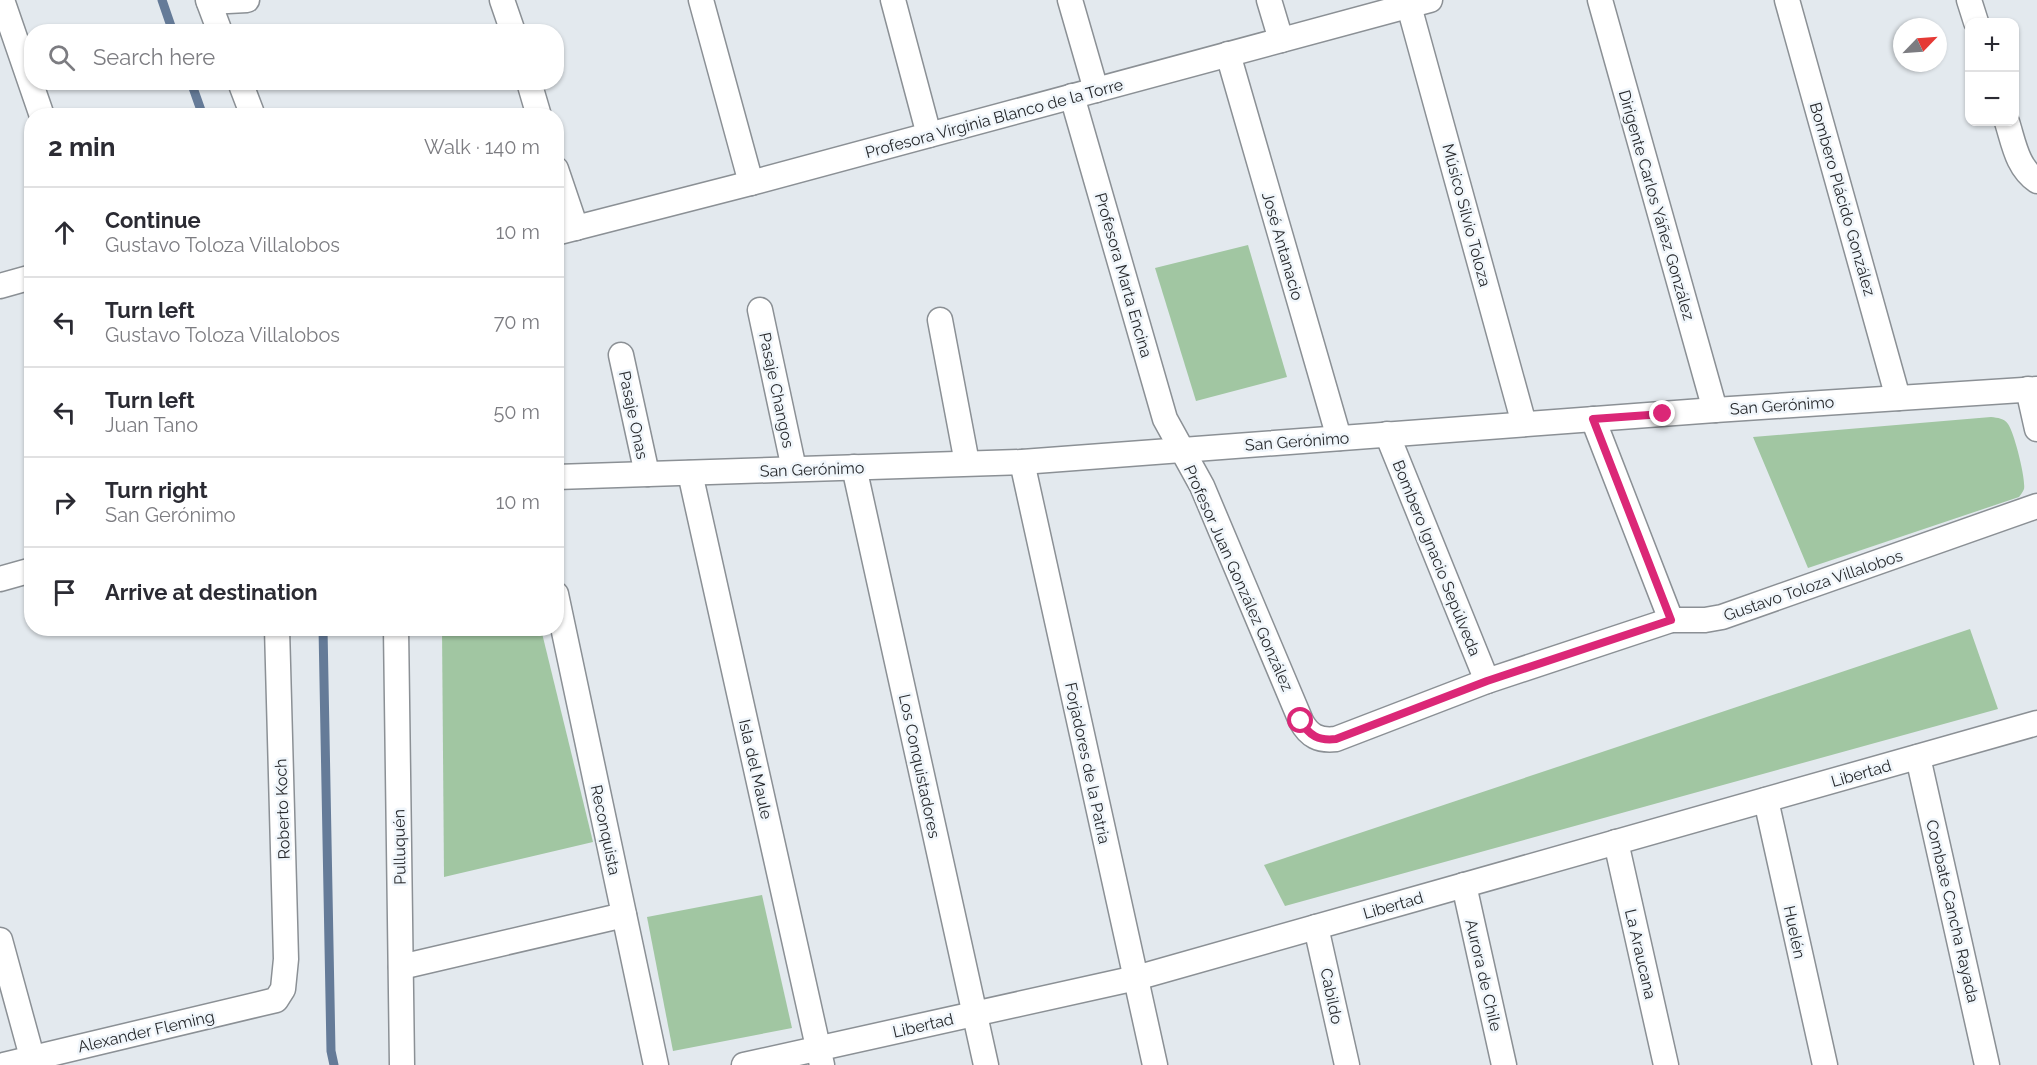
<!DOCTYPE html>
<meta charset="utf-8">
<style>
body{margin:0;font-family:Raleway,sans-serif;background:#f7f7f7;color:#2b2b33}
.controls{position:absolute;right:18px;top:18px;display:grid;overflow:hidden;border-radius:12px;box-shadow:0 2px 4px #0004}
.controls button{width:54px;height:54px;display:grid;place-items:center;padding:0;border:0;border-bottom:2px solid #e1e1e2;background:#fff;color:#2b2b33;font:30px sans-serif}
.compass{position:absolute;left:1893px;top:18px;width:54px;height:54px;border-radius:50%;background:#fff;box-shadow:0 2px 4px #0004;rotate:65deg}
.stop{position:absolute;width:18px;height:18px;margin:-14px;border:4px solid #db2777;border-radius:50%;background:#fff}
.stop.end{background:#db2777;border-color:#fff;box-shadow:0 2px 6px #0008}
.list{margin:0;padding:0;list-style:none}
h2{display:flex;justify-content:space-between;align-items:center;height:78px;margin:0;padding:0 24px;font-size:26px}
h2 small{font-size:20px;font-weight:400;color:#7c7c81}
.list li{display:grid;grid-template-columns:39px 1fr auto;gap:18px;align-items:center;box-sizing:border-box;height:90px;padding:0 24px;border-top:2px solid #e1e1e2}
.list b{display:block;font-size:22px;white-space:nowrap}
.list p{margin:0;font-size:20px;white-space:nowrap;color:#7c7c81}
.list em{font-size:20px;font-style:normal;color:#7c7c81}
.icon{flex:none;width:33px;height:33px;fill:none;stroke:currentColor;stroke-width:2;stroke-linecap:round;stroke-linejoin:round}
.map{position:relative;flex:none;width:2037px;height:1065px;overflow:hidden}
.search{position:absolute;background:#fff;box-shadow:0 2px 4px #0004;left:24px;top:24px;width:540px;height:66px;display:flex;align-items:center;gap:15px;box-sizing:border-box;padding:0 21px;border-radius:24px;color:#7c7c81;font-size:22px}
.panel{position:absolute;background:#fff;box-shadow:0 2px 4px #0004;left:24px;top:108px;width:540px;height:528px;border-radius:24px}
.map>svg:first-child{display:block}
</style>
<div class="map">
<svg width="2037" height="1065" viewBox="0 0 2037 1065">
<rect width="100%" height="100%" fill="#e3e9ee"/>
<g fill="#a1c6a2">
<polygon points="1248,245 1287,377 1196,401 1155,268"/>
<path d="M1991 417C1998 418 2004 418 2008 424 2014 432 2026 479 2024 489 2023 492 2021 494 2019 497L1808 568 1753 437Z"/>
<polygon points="442,629 541,629 593,842 444,877"/>
<polygon points="1970,629 1998,709 1285,906 1264,865"/>
<polygon points="762,895 792,1028 673,1051 647,917"/>
</g>
<g fill="none" stroke-linecap="round" stroke-linejoin="round">
<g stroke="#657b98" stroke-width="9">
<polyline points="162,0 173,32"/>
<polyline points="191,82 203,116"/>
<polyline points="323,628 331,1051 334,1065"/>
</g>
<defs>
<g id="minor">
<polyline points="2,0 42,116"/>
<polyline points="208,0 220,32"/>
<polyline points="502,0 513,32"/>
<polyline points="701,0 751,183"/>
<polyline points="893,0 929,135"/>
<polyline points="1070,0 1096,90"/>
<polyline points="1269,0 1281,40"/>
<polyline points="1600,0 1715,410"/>
<polyline points="1787,0 1898,398"/>
<polyline points="1969,0 1976,22"/>
<polyline points="209,2 247,0"/>
<polyline points="1409,6 1524,424"/>
<polyline points="1228,54 1339,438"/>
<polyline points="240,82 253,116"/>
<polyline points="529,82 539,116"/>
<path d="M1072 96 1165 419 1202 486 1301 721C1309 736 1319 741 1336 739L1487 681 1671 620H1705L1722 617 2037 506"/>
<path d="M2007 122C2014 144 2017 167 2037 181"/>
<polyline points="556,169 576,228"/>
<polyline points="556,233 751,183 1430,0"/>
<polyline points="0,286 32,277"/>
<polyline points="760,310 794,469"/>
<polyline points="940,320 967,463"/>
<polyline points="621,355 647,474"/>
<polyline points="2028,389 2037,429"/>
<polyline points="1593,419 1671,620"/>
<polyline points="1387,434 1487,681"/>
<polyline points="1022,462 1155,1065"/>
<polyline points="854,467 986,1065"/>
<polyline points="690,473 822,1065"/>
<polyline points="556,477 1022,462 1715,410 2037,389"/>
<polyline points="0,579 32,570"/>
<polyline points="556,594 656,1065"/>
<polyline points="396,628 402,1065"/>
<polyline points="1918,757 1987,1065"/>
<polyline points="1766,800 1825,1065"/>
<polyline points="1616,842 1666,1065"/>
<polyline points="1464,885 1504,1065"/>
<polyline points="1316,927 1347,1065"/>
<polyline points="0,940 32,1057"/>
<polyline points="401,967 624,915"/>
<polyline points="4,1065 276,1000 283,989 286,959 277,628"/>
<polyline points="744,1065 1136,978 2037,723"/>
</g>
</defs>
<use href="#minor" stroke="#8b9095" stroke-width="27"/>
<use href="#minor" stroke="#fff" stroke-width="24"/>
</g>
<g fill="none" stroke-linecap="round" stroke-linejoin="round">
<path stroke="#db2777" stroke-width="8" d="M1301 721C1309 736 1319 741 1336 739L1487 681 1671 620 1593 419 1663 414"/>
</g>
<g text-anchor="middle" stroke-width="5" stroke-linejoin="round" paint-order="stroke">
<g font-size="16" fill="#27292c" stroke="#f0f6fb">
<text transform="translate(994 118) rotate(-15)" y="6">Profesora Virginia Blanco de la Torre</text>
<text transform="translate(1843 199) rotate(74)" y="6">Bombero Plácido González</text>
<text transform="translate(1657 205) rotate(74)" y="6">Dirigente Carlos Yáñez González</text>
<text transform="translate(1467 215) rotate(75)" y="6">Músico Silvio Toloza</text>
<text transform="translate(1283 246) rotate(74)" y="6">José Antanacio</text>
<text transform="translate(1124 275) rotate(74)" y="6">Profesora Marta Encina</text>
<text transform="translate(777 390) rotate(78)" y="6">Pasaje Changos</text>
<text transform="translate(1782 405) rotate(-4)" y="6">San Gerónimo</text>
<text transform="translate(634 415) rotate(78)" y="6">Pasaje Onas</text>
<text transform="translate(1297 441) rotate(-4)" y="6">San Gerónimo</text>
<text transform="translate(812 469) rotate(-2)" y="6">San Gerónimo</text>
<text transform="translate(1437 558) rotate(68)" y="6">Bombero Ignacio Sepúlveda</text>
<text transform="translate(1239 578) rotate(66)" y="6">Profesor Juan González González</text>
<text transform="translate(1813 585) rotate(-19)" y="6">Gustavo Toloza Villalobos</text>
<text transform="translate(1088 763) rotate(78)" y="6">Forjadores de la Patria</text>
<text transform="translate(920 766) rotate(78)" y="6">Los Conquistadores</text>
<text transform="translate(756 769) rotate(77)" y="6">Isla del Maule</text>
<text transform="translate(1861 773) rotate(-16)" y="6">Libertad</text>
<text transform="translate(282 809) rotate(-92)" y="6">Roberto Koch</text>
<text transform="translate(606 830) rotate(78)" y="6">Reconquista</text>
<text transform="translate(399 847) rotate(-91)" y="6">Pulluquén</text>
<text transform="translate(1393 905) rotate(-16)" y="6">Libertad</text>
<text transform="translate(1953 911) rotate(77)" y="6">Combate Cancha Rayada</text>
<text transform="translate(1795 932) rotate(78)" y="6">Huelén</text>
<text transform="translate(1641 954) rotate(77)" y="6">La Araucana</text>
<text transform="translate(1484 975) rotate(77)" y="6">Aurora de Chile</text>
<text transform="translate(1332 996) rotate(78)" y="6">Cabildo</text>
<text transform="translate(923 1025) rotate(-13)" y="6">Libertad</text>
<text transform="translate(146 1031) rotate(-13)" y="6">Alexander Fleming</text>
</g>
</g>
</svg>
<div class="controls">
<button>+</button>
<button>−</button>
</div>
<svg class="compass" viewBox="-18 -18 36 36"><path d="M0-13l5 13h-10z" fill="#e53935"/><path d="M0 13l5-13h-10z" fill="#7c7c81"/></svg>
<div class="stop" style="left:1301px;top:721px"></div>
<div class="stop end" style="left:1663px;top:414px"></div>
<div class="search"><svg class="icon" aria-label="search" viewBox="0 0 24 24"><circle cx="10" cy="10" r="6"/><path d="M15 15l6 6"/></svg>Search here</div>
<section class="panel">
<h2>2 min<small>Walk · 140 m</small></h2>
<ul class="list">
<li><svg class="icon" aria-label="ahead" viewBox="0 0 24 24"><path d="M12 20V5M6 11l6-6 6 6"/></svg><div><b>Continue</b><p>Gustavo Toloza Villalobos</p></div><em>10 m</em></li>
<li><svg class="icon" aria-label="left" viewBox="0 0 24 24"><path d="M17 20v-9H6M10 6l-5 5 5 5"/></svg><div><b>Turn left</b><p>Gustavo Toloza Villalobos</p></div><em>70 m</em></li>
<li><svg class="icon" aria-label="left" viewBox="0 0 24 24"><path d="M17 20v-9H6M10 6l-5 5 5 5"/></svg><div><b>Turn left</b><p>Juan Tano</p></div><em>50 m</em></li>
<li><svg class="icon" aria-label="right" viewBox="0 0 24 24"><path d="M7 20v-9h11M14 6l5 5-5 5"/></svg><div><b>Turn right</b><p>San Gerónimo</p></div><em>10 m</em></li>
<li><svg class="icon" aria-label="arrive" viewBox="0 0 24 24"><path d="M6 21V4h12l-3 4 3 4H6"/></svg><div><b>Arrive at destination</b></div></li>
</ul>
</section>
</div>
